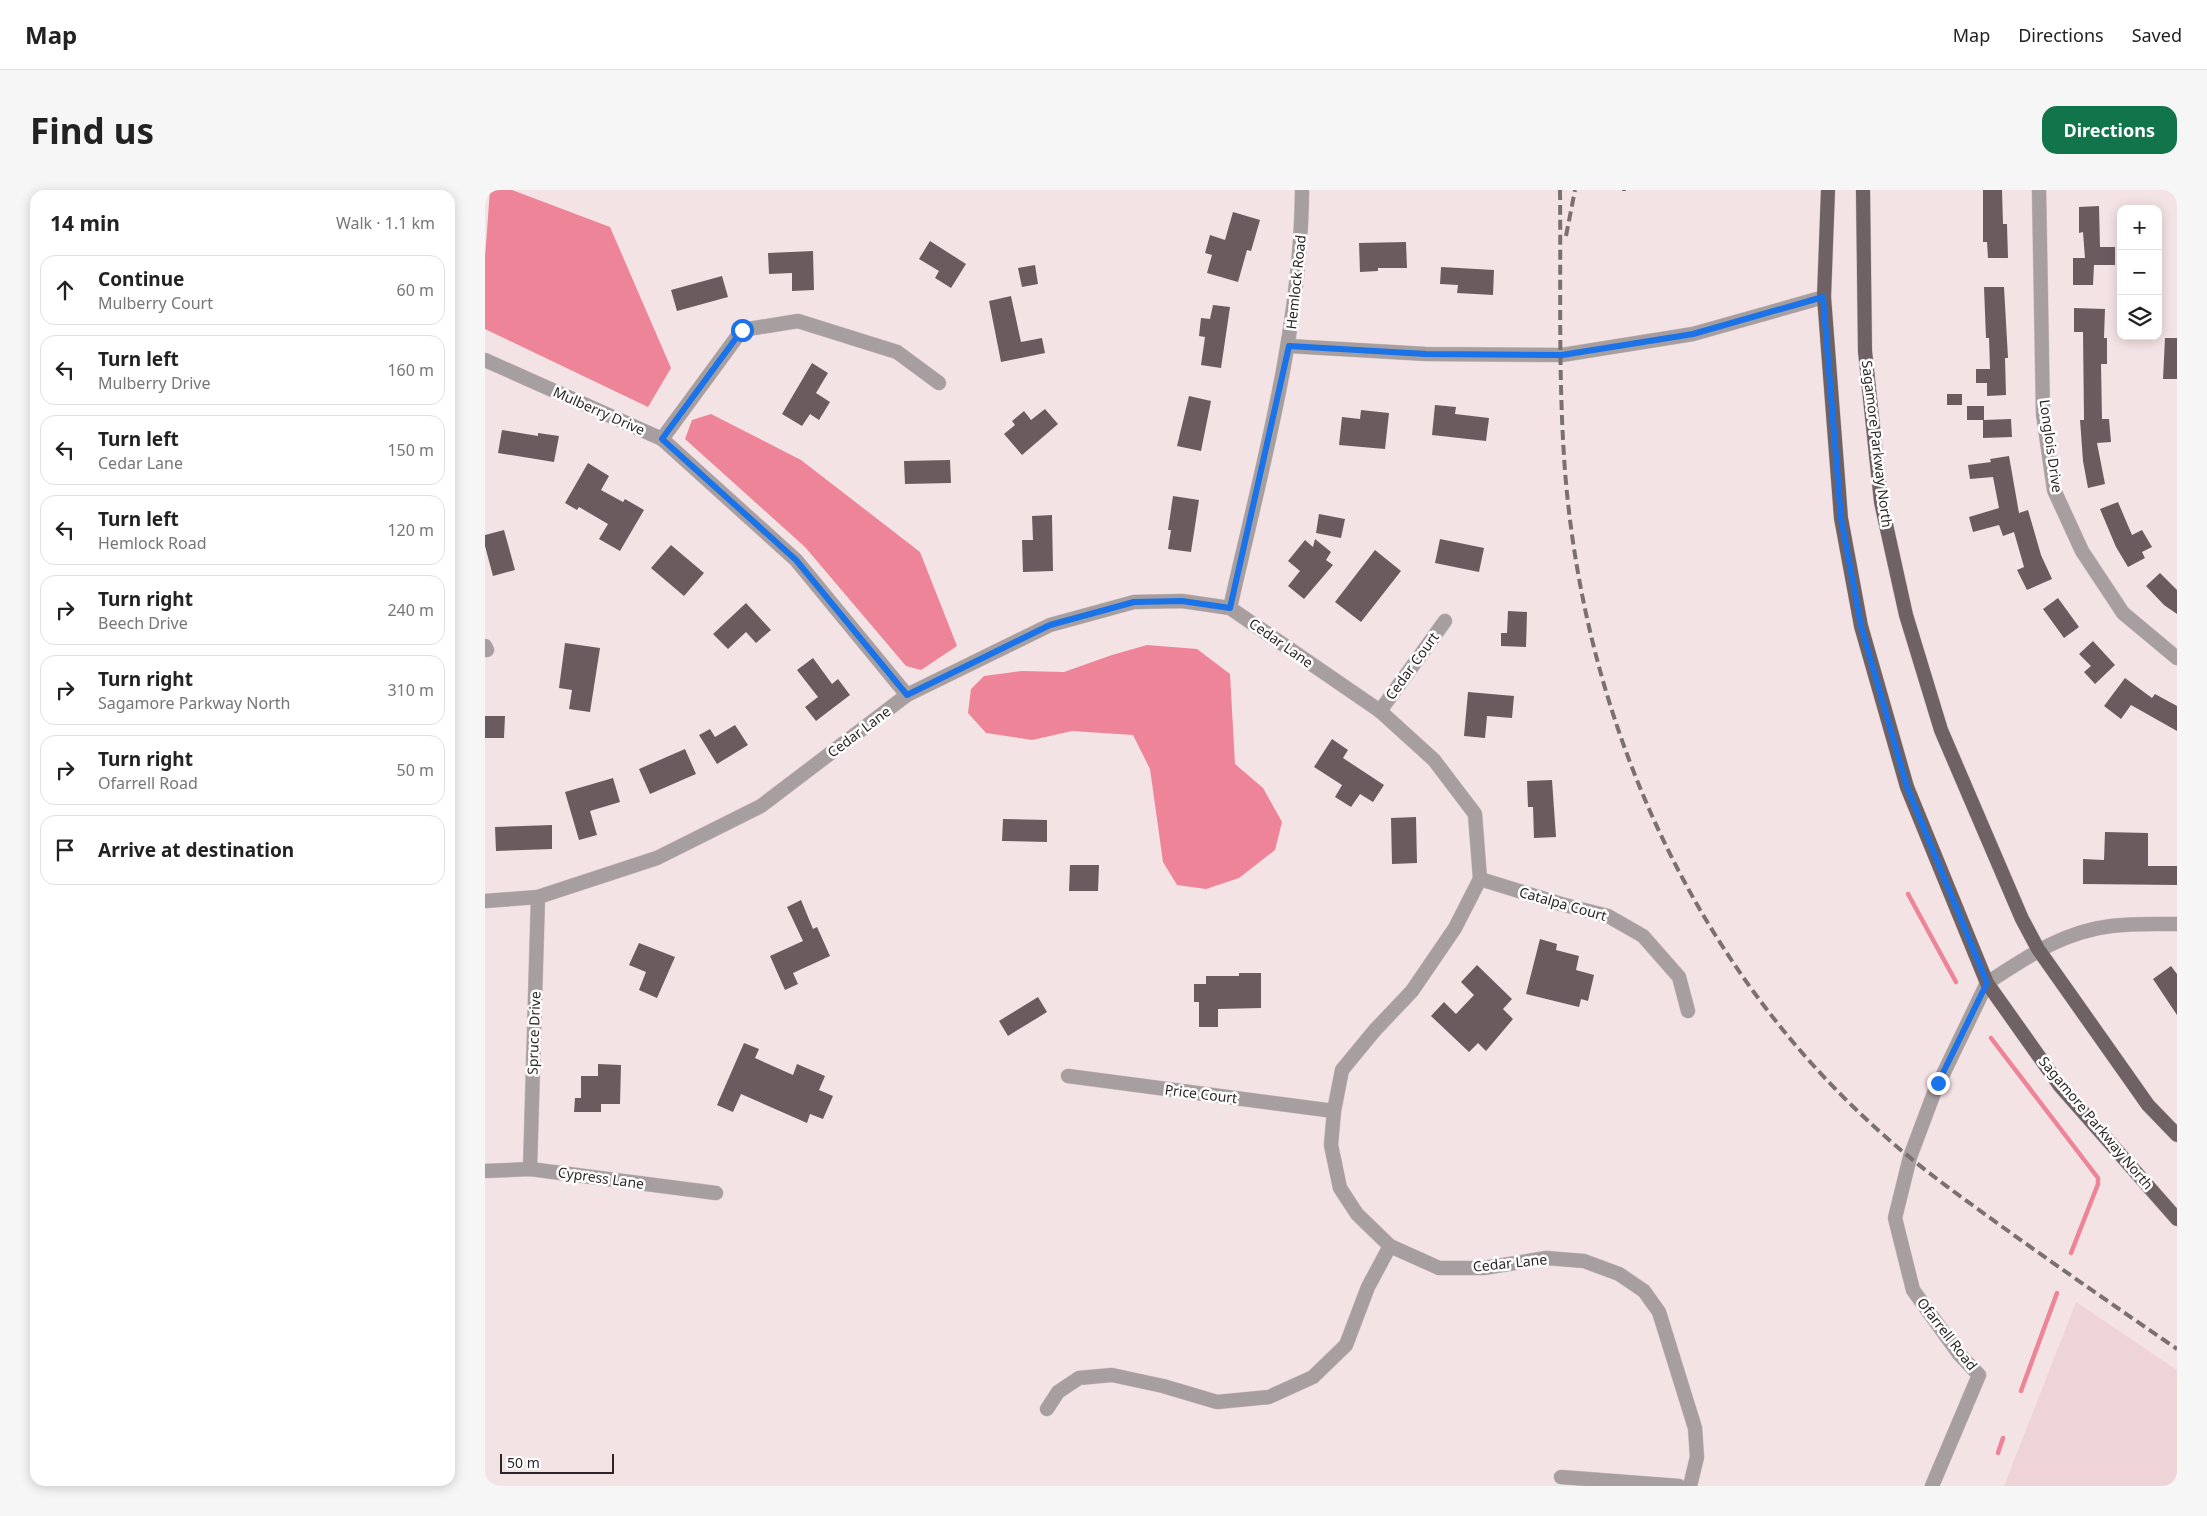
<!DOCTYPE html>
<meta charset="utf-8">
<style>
body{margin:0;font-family:"Noto Sans",sans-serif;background:#f6f6f6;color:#222}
.controls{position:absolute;right:15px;top:15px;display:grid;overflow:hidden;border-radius:10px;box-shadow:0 2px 12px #0003}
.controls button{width:45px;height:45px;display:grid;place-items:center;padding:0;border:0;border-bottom:1px solid #e0e0e0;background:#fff;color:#222;font:25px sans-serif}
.scale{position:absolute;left:15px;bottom:12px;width:114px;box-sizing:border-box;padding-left:5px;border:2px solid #2c2526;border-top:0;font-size:14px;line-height:18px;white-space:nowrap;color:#2c2526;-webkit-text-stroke:4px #fff;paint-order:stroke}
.stop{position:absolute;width:15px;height:15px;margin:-11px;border:4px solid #1a73e8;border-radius:50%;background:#fff}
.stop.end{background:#1a73e8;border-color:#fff;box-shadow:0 1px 5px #0008}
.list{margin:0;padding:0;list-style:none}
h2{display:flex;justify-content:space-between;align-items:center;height:65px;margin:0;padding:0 20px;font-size:21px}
h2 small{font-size:16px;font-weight:400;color:#767676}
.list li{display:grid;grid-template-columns:32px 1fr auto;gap:15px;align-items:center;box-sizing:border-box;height:70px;margin:0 10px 10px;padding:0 10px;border:1px solid #e0e0e0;border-radius:15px}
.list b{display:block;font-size:19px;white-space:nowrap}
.list p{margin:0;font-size:16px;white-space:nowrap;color:#767676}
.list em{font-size:16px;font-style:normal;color:#767676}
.icon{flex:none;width:28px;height:28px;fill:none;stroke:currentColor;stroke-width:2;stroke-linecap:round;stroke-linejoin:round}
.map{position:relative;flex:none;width:1692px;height:1296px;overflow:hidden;border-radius:15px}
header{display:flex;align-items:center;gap:30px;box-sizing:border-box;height:70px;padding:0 25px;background:#fff;border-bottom:1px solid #e0e0e0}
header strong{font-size:24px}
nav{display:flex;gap:28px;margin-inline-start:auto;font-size:18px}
.intro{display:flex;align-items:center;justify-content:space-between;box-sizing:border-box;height:120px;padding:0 30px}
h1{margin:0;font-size:35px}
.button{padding:12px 22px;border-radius:15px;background:#11744b;color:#fff;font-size:18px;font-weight:700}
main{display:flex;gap:30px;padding:0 30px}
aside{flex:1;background:#fff;border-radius:15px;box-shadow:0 2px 12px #0003}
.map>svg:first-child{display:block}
</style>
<header>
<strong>Map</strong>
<nav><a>Map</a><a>Directions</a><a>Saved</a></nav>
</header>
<div class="intro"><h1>Find us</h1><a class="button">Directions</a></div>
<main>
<aside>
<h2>14 min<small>Walk · 1.1 km</small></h2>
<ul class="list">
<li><svg class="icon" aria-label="ahead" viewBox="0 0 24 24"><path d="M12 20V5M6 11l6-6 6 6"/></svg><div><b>Continue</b><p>Mulberry Court</p></div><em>60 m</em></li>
<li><svg class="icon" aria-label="left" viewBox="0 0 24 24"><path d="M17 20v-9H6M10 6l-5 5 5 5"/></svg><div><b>Turn left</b><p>Mulberry Drive</p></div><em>160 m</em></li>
<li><svg class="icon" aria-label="left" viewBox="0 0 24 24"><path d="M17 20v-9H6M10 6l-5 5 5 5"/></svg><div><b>Turn left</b><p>Cedar Lane</p></div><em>150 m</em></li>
<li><svg class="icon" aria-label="left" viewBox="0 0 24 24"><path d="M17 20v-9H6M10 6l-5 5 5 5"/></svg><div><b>Turn left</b><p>Hemlock Road</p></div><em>120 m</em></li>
<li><svg class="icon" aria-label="right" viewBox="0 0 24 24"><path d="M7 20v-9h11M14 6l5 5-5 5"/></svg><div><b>Turn right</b><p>Beech Drive</p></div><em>240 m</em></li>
<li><svg class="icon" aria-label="right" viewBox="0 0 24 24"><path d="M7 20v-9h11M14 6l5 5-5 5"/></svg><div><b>Turn right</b><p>Sagamore Parkway North</p></div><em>310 m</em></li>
<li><svg class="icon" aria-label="right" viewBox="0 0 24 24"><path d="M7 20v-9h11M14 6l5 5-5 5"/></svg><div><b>Turn right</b><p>Ofarrell Road</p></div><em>50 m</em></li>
<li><svg class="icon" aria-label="arrive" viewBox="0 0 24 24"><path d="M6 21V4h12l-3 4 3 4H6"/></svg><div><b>Arrive at destination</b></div></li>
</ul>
</aside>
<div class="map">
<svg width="1692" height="1296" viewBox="0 0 1692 1296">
<rect width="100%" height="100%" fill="#f4e3e5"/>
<polygon fill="#eed4d7" points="1591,1112 1692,1180 1692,1296 1519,1296"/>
<g fill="#ee8497">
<polygon points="5,0 27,0 125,37 186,178 163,217 0,139 0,67"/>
<polygon points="226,224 316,270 435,362 472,456 436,480 421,476 320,357 200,249 207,230"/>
<polygon points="662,455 712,459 745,484 750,574 778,598 797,632 790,660 754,688 721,699 692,695 678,672 665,579 648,545 587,541 547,550 501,543 483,523 486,499 499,486 537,481 579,482 627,465"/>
</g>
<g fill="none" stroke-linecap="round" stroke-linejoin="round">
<g stroke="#ee8497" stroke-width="4.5">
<polyline points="1423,704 1471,792"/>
<polyline points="1506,848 1613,988 1613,994 1586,1063"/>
<polyline points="1536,1201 1572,1103"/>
<polyline points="1513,1263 1518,1248"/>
</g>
</g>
<g fill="#6a5c5e">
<polygon points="1498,0 1517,0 1518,34 1522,34 1523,68 1503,68 1502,52 1498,52"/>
<polygon points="1614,16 1615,57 1630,57 1630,75 1609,75 1608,95 1588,95 1588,68 1600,68 1598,42 1594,43 1594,17"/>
<polygon points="748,22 775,30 766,61 762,60 753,92 722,83 727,65 720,63 725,45 740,50"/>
<polygon points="445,51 481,74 466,98 450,88 454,81 434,69"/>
<polygon points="921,52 922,78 893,78 893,81 875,82 874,53"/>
<polygon points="328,61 329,100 307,101 307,83 284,84 283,63"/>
<polygon points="550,75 553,94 537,97 533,78"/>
<polygon points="956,77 1009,80 1008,105 972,103 973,95 955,94"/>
<polygon points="237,86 243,107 192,121 186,100"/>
<polygon points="1499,97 1519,97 1523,168 1520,168 1521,205 1502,206 1502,193 1491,193 1491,179 1505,179 1504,148 1501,148"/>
<polygon points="526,106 536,152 557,148 560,163 516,172 504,111"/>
<polygon points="728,115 745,117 736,178 716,175 720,147 714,146 716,128 725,129"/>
<polygon points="1589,118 1620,119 1619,148 1622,148 1622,174 1616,174 1617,229 1624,229 1626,252 1612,253 1620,294 1603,298 1598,271 1595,230 1599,230 1598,142 1589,142"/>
<polygon points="1680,148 1692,148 1692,189 1678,189"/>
<polygon points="327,173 343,183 331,203 345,212 334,230 325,224 317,236 297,224"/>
<rect x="1462" y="204" width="15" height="11"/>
<polygon points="704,206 726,211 716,261 692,256"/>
<polygon points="950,215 971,217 970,224 1004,228 1001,251 947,245"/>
<rect x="1482" y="216" width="17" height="14"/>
<polygon points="560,219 573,234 537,265 519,244 530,235 527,231 539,221 546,230"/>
<polygon points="876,220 904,223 900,259 854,255 857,227 875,229"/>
<polygon points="1526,229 1527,247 1498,248 1498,230"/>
<polygon points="17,240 53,246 53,243 74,246 69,272 13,263"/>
<polygon points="1524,266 1534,323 1543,320 1556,365 1567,389 1542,400 1532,380 1539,377 1529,342 1518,346 1514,335 1488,342 1484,327 1514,318 1508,287 1485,289 1483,275 1506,272 1505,269"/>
<polygon points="465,270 466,293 420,294 419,271"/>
<polygon points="103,273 124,286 116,300 138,312 140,309 159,320 135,361 114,349 123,334 94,317 92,320 80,313"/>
<polygon points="688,306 714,310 706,362 683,359 686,340 683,340"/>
<polygon points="1633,312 1647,345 1657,340 1667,357 1657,362 1660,368 1643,377 1631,357 1615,319"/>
<polygon points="834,324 860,329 856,348 831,343"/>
<polygon points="567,325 568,381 538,382 537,350 548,350 547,326"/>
<polygon points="19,340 30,380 8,386 0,356 0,345"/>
<polygon points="830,349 846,362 841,370 848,375 819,409 803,396 815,381 803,371 820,350 828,357"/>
<polygon points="955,349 999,358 994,382 950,373"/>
<polygon points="186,355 219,383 199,406 166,378"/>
<polygon points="890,360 916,381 876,432 850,412"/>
<polygon points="1675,383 1692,400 1692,424 1679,415 1661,396"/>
<polygon points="1573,408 1594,437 1579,448 1558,419"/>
<polygon points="261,413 286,440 271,453 261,442 243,459 228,444"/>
<polygon points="1023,421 1042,422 1041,457 1016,456 1016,443 1022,443"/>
<polygon points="1608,451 1630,475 1610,494 1599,482 1606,476 1594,464"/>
<polygon points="80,453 115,458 105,522 84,519 87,500 74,498"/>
<polygon points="328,468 347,494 353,489 365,505 331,531 320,517 333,507 312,480"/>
<polygon points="1640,488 1667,508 1670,504 1692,516 1692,541 1646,515 1636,529 1619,516"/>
<polygon points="983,502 1029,506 1027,528 1002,526 1000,548 979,546"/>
<polygon points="0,526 20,526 19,548 0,548"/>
<polygon points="250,535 263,555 232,574 214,545 225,539 230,547"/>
<polygon points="847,549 863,560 858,568 899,595 888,612 875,604 866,617 850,607 857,595 829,577"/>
<polygon points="200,559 211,584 165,604 154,579"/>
<polygon points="128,588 135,612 105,621 112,645 94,650 80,602"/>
<polygon points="1067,590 1071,647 1049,648 1048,617 1043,617 1042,591"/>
<polygon points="931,627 932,673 907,674 906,628"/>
<polygon points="518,629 562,630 562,652 517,651"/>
<polygon points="67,635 67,659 11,661 10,637"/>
<polygon points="1620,642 1663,643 1663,676 1692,676 1692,695 1598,694 1598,669 1619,670"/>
<polygon points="585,675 614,675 613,701 584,701"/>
<polygon points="316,710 328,739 332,737 345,766 308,783 313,794 300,800 285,766 318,751 302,717"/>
<polygon points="1055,749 1072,754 1071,760 1094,766 1091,780 1109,785 1103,811 1096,809 1094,817 1041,804"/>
<polygon points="154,753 190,767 172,808 154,800 161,782 144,775"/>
<polygon points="992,775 1027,809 1018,819 1028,829 1001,861 993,853 984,862 946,826 959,812 971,824 989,805 976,792"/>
<polygon points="1686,776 1692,784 1692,825 1668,789"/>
<polygon points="754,783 776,783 776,818 733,819 733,837 714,837 714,812 709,812 709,794 721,794 721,786 754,786"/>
<polygon points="553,807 562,822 523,846 514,831"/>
<polygon points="259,853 274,859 270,868 308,885 312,874 340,886 334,900 348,906 338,929 325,924 322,933 256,904 248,922 232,915"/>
<polygon points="113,874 136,875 135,914 116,914 116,922 89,922 90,908 96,908 96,886 113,886"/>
</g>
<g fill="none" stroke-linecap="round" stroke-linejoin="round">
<defs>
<g id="minor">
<polyline points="1554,0 1558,224 1569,300 1597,361 1638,423 1692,468"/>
<polyline points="804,156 941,164 1077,165 1208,144 1339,107"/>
<polyline points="0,170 177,249 311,370 422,505"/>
<polyline points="177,249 257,140 313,131 412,162 454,193"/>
<path d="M745 418C776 280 816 142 817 0"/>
<polyline points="0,456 2,460"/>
<polyline points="895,521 960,431"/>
<polyline points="995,689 970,738 927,801 890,840 857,880 849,921 846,955 855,998 872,1024 905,1056 954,1078 999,1078 1061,1068 1099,1071 1134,1084 1159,1101 1174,1122 1210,1238 1212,1267 1205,1296"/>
<polyline points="995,689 1076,714 1123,726 1158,746 1194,787 1203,821"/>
<polyline points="0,711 53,707 172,668 276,616 422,505 565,435 649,412 697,411 745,418 895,521 949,570 990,624 995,689"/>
<polyline points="583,886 849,921"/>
<polyline points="45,979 53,707"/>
<polyline points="0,981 45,979 231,1003"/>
<polyline points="562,1219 573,1202 594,1188 627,1185 678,1196 732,1212 784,1207 828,1187 861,1155 883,1097 905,1056"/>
<polyline points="1076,1287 1194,1296"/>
<polyline points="1447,1296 1494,1185 1474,1164 1428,1100 1410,1028 1425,967 1449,903 1502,793"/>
</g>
<path id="tertiary" d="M1502 793C1542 767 1577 742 1626 736 1648 733 1671 734 1692 734"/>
<g id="primary">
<polyline points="1343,0 1339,107 1356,328 1376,436 1422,597 1502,793 1575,896 1692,1029"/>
<polyline points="1378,0 1380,161 1396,312 1421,425 1456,540 1537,729 1553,759 1663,915 1692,945"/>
</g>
</defs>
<use href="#minor" stroke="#d0c1c3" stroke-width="15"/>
<use href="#tertiary" stroke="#d0c1c3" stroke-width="15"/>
<use href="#primary" stroke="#d0c1c3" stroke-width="15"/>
<use href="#minor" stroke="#a69e9f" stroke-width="14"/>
<use href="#tertiary" stroke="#a69e9f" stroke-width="14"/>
<use href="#primary" stroke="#6f6264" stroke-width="14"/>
<g stroke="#7b7071" stroke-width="4" stroke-dasharray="10 5" stroke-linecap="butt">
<path d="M1075 0C1076 93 1073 188 1080 281 1100 534 1210 780 1402 948 1439 981 1479 1009 1519 1038 1576 1079 1634 1119 1692 1159"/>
<polyline points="1139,0 1139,1"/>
<polyline points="1081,46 1090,0"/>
</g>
</g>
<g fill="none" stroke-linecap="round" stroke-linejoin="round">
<polyline stroke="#1a73e8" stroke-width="6" points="257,140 177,249 311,370 422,505 565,435 649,412 697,411 745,418 804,156 941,164 1077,165 1208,144 1338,107 1356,328 1376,436 1422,597 1502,793 1453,893"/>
</g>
<g text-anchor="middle" stroke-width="5" stroke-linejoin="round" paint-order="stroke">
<g font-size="14" fill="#2c2526" stroke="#fff">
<text transform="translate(811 92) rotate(-84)" y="5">Hemlock Road</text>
<text transform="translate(114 221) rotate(24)" y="5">Mulberry Drive</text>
<text transform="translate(1392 254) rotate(83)" y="5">Sagamore Parkway North</text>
<text transform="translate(1566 256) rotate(82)" y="5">Longlois Drive</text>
<text transform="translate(796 453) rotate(35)" y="5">Cedar Lane</text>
<text transform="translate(927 476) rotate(-54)" y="5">Cedar Court</text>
<text transform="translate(374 542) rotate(-37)" y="5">Cedar Lane</text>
<text transform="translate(1078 714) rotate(16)" y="5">Catalpa Court</text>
<text transform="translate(49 843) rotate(-88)" y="5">Spruce Drive</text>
<text transform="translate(716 904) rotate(7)" y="5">Price Court</text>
<text transform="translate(1611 933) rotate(50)" y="5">Sagamore Parkway North</text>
<text transform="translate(116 988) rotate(8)" y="5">Cypress Lane</text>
<text transform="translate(1025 1073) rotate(-6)" y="5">Cedar Lane</text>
<text transform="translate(1462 1144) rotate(52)" y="5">Ofarrell Road</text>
</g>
</g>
</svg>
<div class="controls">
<button>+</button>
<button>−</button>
<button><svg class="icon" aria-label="layers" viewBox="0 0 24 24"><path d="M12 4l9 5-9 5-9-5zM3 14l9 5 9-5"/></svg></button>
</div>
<div class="scale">50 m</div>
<div class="stop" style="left:257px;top:140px"></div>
<div class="stop end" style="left:1453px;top:893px"></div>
</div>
</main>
